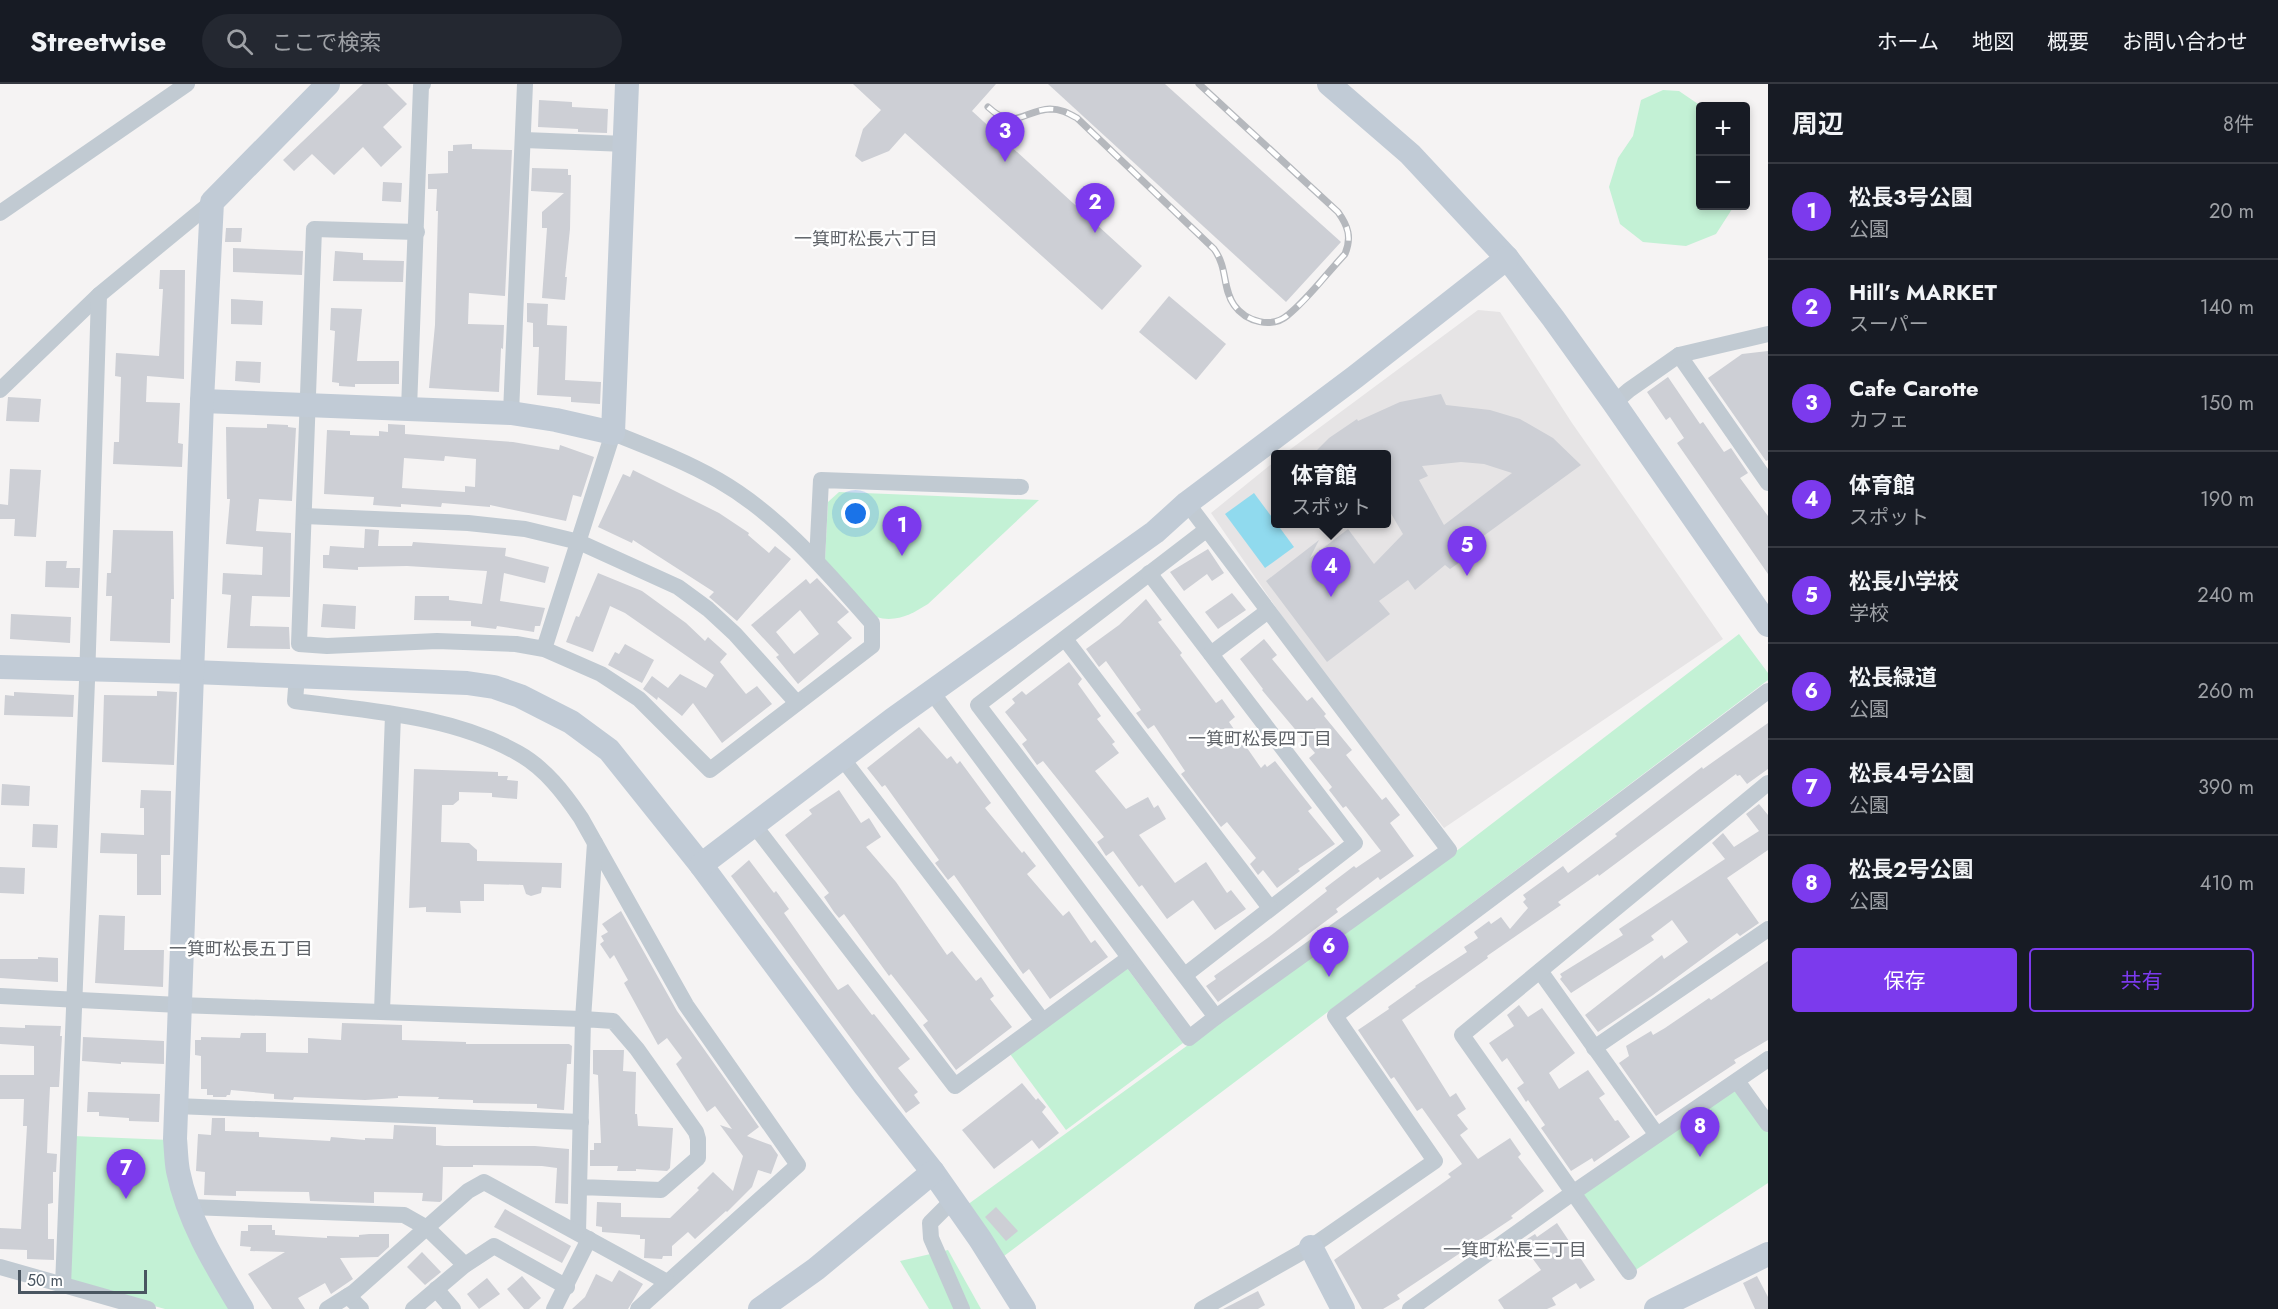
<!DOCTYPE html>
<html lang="ja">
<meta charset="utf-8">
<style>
body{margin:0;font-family:Jost,"Noto Sans JP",sans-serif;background:#242831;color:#f1f3f6}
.controls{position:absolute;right:18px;top:18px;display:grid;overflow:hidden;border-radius:6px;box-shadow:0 3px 9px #0003}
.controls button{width:54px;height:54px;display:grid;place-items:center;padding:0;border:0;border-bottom:2px solid #363941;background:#171b24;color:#f1f3f6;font:30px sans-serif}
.scale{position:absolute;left:18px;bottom:15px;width:129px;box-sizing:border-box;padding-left:6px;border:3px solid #4a5661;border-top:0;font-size:16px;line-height:21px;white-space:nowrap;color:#4a5661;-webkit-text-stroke:4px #fff;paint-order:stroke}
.you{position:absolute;left:856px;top:430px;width:21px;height:21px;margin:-15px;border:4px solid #fff;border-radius:50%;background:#1a73e8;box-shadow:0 0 0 9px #1a73e833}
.badge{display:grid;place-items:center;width:39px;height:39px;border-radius:50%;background:#7c3aed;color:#fff;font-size:20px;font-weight:700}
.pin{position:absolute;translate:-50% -50px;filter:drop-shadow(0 2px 3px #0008)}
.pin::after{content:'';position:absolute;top:32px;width:21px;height:18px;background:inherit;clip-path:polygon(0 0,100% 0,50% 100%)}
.popup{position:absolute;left:1271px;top:366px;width:120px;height:78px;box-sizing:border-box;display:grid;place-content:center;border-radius:6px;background:#171b24;filter:drop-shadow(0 2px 4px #0005);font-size:20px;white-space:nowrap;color:#9ea1a6}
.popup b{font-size:22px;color:#f1f3f6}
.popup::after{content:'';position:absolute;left:50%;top:100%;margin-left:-12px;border:12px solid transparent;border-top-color:#171b24}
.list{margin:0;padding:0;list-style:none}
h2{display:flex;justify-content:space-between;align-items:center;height:78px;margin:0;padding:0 24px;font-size:26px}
h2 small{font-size:20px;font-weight:400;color:#9ea1a6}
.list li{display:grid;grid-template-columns:39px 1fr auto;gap:18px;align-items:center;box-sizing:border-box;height:96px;padding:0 24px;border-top:2px solid #363941}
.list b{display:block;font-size:22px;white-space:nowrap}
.list p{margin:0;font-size:20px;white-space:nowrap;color:#9ea1a6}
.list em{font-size:20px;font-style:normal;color:#9ea1a6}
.actions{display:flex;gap:12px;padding:18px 24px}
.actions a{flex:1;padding:14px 0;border:2px solid #7c3aed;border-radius:6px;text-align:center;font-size:21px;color:#7c3aed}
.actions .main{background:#7c3aed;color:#fff}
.icon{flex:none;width:33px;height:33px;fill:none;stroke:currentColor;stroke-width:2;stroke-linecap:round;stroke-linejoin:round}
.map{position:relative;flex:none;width:1768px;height:1225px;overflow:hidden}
header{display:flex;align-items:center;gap:36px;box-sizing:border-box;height:84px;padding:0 30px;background:#171b24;border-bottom:2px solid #363941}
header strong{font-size:28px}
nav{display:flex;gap:33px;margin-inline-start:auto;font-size:21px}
.search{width:420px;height:54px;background:#242831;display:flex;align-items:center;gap:15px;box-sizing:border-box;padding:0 21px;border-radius:33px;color:#9ea1a6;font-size:22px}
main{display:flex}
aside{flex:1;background:#171b24}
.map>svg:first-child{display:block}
</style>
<header>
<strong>Streetwise</strong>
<div class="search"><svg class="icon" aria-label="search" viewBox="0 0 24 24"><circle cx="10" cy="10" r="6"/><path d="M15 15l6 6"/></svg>ここで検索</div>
<nav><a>ホーム</a><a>地図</a><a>概要</a><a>お問い合わせ</a></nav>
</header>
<main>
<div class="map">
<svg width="1768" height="1225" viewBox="0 0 1768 1225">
<rect width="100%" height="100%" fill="#f5f3f3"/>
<polygon fill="#e6e4e5" points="1478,226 1500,228 1572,339 1723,555 1444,744 1319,586 1211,429 1275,377 1276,440 1386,440 1386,370 1284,370"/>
<g fill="#c3f1d5">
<polygon points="1663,6 1679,7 1701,22 1700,122 1734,122 1716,150 1686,162 1643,158 1620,140 1609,103 1618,74 1633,52 1641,16"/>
<path d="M839 408 1039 416 928 520C912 530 896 539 876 533L825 476 828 418Z"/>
<polygon points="1739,550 1768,589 1768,596 1004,1172 967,1121 1459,765"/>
<polygon points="1127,884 1183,959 1066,1046 1010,970"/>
<polygon points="1735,1003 1768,1048 1768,1099 1634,1187 1581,1109"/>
<polygon points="73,1052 170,1056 237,1225 165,1225 67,1198"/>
<polygon points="948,1166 981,1225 929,1225 900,1177"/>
</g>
<polygon fill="#90daee" points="1254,409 1294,463 1265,484 1225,430"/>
<g fill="#cdcfd5" fill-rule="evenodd">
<polygon points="363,0 387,0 407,20 383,43 402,63 381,83 363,63 334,91 312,70 294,87 283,76"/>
<polygon points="853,0 996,0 972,27 1142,182 1102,226 905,49 889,67 862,78 855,72 863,45 881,26"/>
<polygon points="1048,0 1165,0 1341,158 1286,218"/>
<polygon points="539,16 572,18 572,23 608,25 607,49 578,48 578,45 538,43"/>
<polygon points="472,60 472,65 512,66 505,212 469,209 468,240 504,241 503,265 501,264 499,308 429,304 435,241 438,127 436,127 437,105 428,105 428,90 448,89 448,67 453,67 453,61"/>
<polygon points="532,84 568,85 568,91 571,91 570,145 565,193 567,193 565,216 542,214 547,144 542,144 542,128 564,109 531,107"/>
<polygon points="383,98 402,99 401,118 382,117"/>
<polygon points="226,144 242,144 241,158 225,158"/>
<polygon points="233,164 303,167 302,191 233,188"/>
<polygon points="335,167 363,169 363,176 404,177 403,198 333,197"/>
<polygon points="160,186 185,186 184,295 147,292 146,318 180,319 178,359 183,360 182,383 113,380 114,358 119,358 121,293 115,292 116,269 159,272 163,205 159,205"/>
<polygon points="1169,212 1226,260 1196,296 1139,248"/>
<polygon points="231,215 263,217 262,241 231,240"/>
<polygon points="527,219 548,220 547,241 567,242 565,296 601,298 600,320 571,318 571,313 537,311 539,263 533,263 533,239 527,238"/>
<polygon points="331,224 362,225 357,277 399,277 399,300 355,300 355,303 339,302 339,299 332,298 335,247 330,246"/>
<polygon points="1768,267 1768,376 1766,377 1708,294 1742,270"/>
<polygon points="236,277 261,278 260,299 235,297"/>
<polygon points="1668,293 1700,340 1703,338 1724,368 1731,364 1748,389 1740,394 1768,432 1768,490 1677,359 1684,354 1670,333 1666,336 1647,308"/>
<path d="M1441 310 1446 321 1490 326 1520 335 1553 354 1581 381 1482 453 1486 460 1450 485 1445 481 1415 506 1408 496 1379 517 1390 530 1327 578 1266 497 1319 456 1310 474 1348 445 1374 480 1403 450 1386 421V370H1313L1329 354 1357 335 1358 337 1400 318ZM1461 378 1484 380 1512 389 1444 441 1419 396 1428 392 1422 382Z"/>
<polygon points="8,313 41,315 39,338 6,337"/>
<polygon points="267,340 288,341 288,343 296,344 292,417 259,415 256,447 291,449 290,513 252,512 250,542 289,543 290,565 227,564 231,511 222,510 223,489 262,491 263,463 226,460 230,415 227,415 226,343 267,344"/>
<path d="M388 340 405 341V350L513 358 559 366 560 361 594 373 581 413 573 411 566 437 490 421V423L442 419 441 423 401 420V423L373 421 374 413 324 410 327 346 350 347V351L379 352V347L388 348ZM445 372 476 375 475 403 465 402V408L402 404 404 374 444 377Z"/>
<polygon points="10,385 41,386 36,453 14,452 15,435 0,435 0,420 8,421"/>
<polygon points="633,386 719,429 749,449 748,451 769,469 775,462 791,475 737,537 709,513 714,508 633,456 632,459 598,443 623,390 630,393"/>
<polygon points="365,445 379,446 378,462 412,462 413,458 506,464 505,472 549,483 545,499 504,489 500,517 545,524 540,542 535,542 534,548 497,542 496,545 471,542 471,537 414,536 415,512 449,512 449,516 482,520 487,487 407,482 358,483 358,486 323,484 323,471 329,471 330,462 364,464"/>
<polygon points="113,446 173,447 174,515 171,515 170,559 110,557 112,512 106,512 107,489 111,489"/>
<polygon points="1208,465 1224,489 1212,497 1207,490 1184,507 1170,488"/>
<polygon points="46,477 67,477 66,484 80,484 79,504 45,503"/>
<polygon points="598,489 642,507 686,539 705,557 708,553 727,570 720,578 746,610 757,602 772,620 722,659 693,619 682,632 658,613 657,616 643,605 652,592 668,604 680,590 706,604 714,591 625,529 610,522 593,568 566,558 576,532 579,533"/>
<path d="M817 494 849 528 837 538 852 554 798 600 776 573 779 571 751 541 806 495 810 500ZM800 526 819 550 794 570 776 548Z"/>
<polygon points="1232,509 1246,526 1218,545 1205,528"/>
<polygon points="1146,515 1162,536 1158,538 1182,569 1180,571 1216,619 1222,615 1235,633 1229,638 1261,684 1265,680 1267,683 1275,677 1312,724 1308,727 1335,760 1298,785 1300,787 1277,804 1263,786 1258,791 1250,780 1256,774 1227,738 1221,743 1181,690 1185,687 1154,641 1148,645 1136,629 1141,626 1106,577 1099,583 1086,565 1119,541"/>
<polygon points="323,520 356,522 355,545 321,543"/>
<polygon points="11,530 71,533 70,559 10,555"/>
<polygon points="1264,555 1277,571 1272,575 1307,617 1312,613 1326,630 1324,632 1352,666 1346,671 1382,716 1386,713 1400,731 1390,739 1414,772 1380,796 1378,793 1336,825 1338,828 1218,918 1206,902 1216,895 1214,892 1269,853 1327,807 1325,804 1354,782 1356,784 1381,767 1346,722 1343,724 1329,706 1332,703 1309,674 1315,669 1262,606 1263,605 1240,575"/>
<polygon points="625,560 654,576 642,599 608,581 615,568 619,570"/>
<polygon points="1069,578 1082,595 1078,600 1101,632 1097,635 1115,658 1112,660 1119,669 1095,687 1126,725 1148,713 1154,724 1158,721 1166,735 1139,751 1175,799 1206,778 1227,809 1231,806 1246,825 1215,846 1193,816 1167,835 1142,801 1139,803 1113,767 1106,772 1097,758 1104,753 1043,677 1037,681 1022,660 1027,656 1005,628 1015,619 1012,615 1022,607 1026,611"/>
<polygon points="157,607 177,608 174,681 102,678 104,611 157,612"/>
<polygon points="14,608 74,611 73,633 4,631 5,611 14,612"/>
<polygon points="1768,639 1768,685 1747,700 1740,691 1737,692 1736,690 1599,792 1598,790 1558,818 1561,821 1487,872 1488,874 1402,936 1450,1013 1456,1009 1466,1025 1457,1031 1468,1045 1460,1051 1478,1075 1510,1054 1521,1070 1518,1073 1544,1107 1511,1132 1513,1134 1397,1211 1400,1215 1383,1225 1362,1225 1334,1176 1440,1101 1451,1093 1448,1090 1462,1080 1422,1024 1417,1027 1394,993 1391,995 1358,946 1389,925 1388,923 1416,903 1415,902 1467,868 1464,863 1478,854 1474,848 1489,837 1491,840 1501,833 1510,845 1528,824 1523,818 1526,815 1523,811 1563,782 1568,789 1617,752 1615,750 1702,683 1703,685"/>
<polygon points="919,643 947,675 951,672 957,680 960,677 991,719 985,724 1022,769 1024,767 1036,782 1027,790 1063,832 1069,827 1091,859 1095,856 1108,873 1050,915 1029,885 1023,890 954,791 948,796 935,779 939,776 885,701 882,703 867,684"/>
<polygon points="414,685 498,688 498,692 508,692 507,696 518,697 517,715 492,713 492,709 459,708 459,716 453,721 442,721 441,758 469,759 477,766 477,777 562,779 561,804 542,803 541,809 531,812 526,810 523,801 484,800 484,817 460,817 461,829 426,828 426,823 409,824"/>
<polygon points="2,700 30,702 29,722 1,721"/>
<polygon points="141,706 171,707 170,771 161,771 161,811 137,811 137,770 100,769 101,749 144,751 144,724 140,724"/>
<polygon points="839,706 861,739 869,734 881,753 866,763 896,798 947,871 952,867 976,897 981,893 994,912 990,915 1012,943 956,986 923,941 928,937 891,890 889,892 844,830 839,834 834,828 824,813 829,809 785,751 812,730 809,726"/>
<polygon points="1759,720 1768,731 1768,766 1727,794 1759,839 1740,852 1737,849 1653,911 1598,948 1585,931 1662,871 1664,875 1688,858 1672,836 1651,852 1654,856 1571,909 1560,895 1562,893 1560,890 1623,851 1619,845 1725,775 1712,759 1723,749 1734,763 1759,747 1746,730"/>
<polygon points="33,740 58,741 57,764 32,763"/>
<polygon points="749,776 774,809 776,807 789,825 784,829 838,906 848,900 872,931 874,930 910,975 898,984 918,1008 914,1011 920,1019 906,1029 731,792"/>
<polygon points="0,783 25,784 24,810 0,809"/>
<polygon points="621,827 677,927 759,1043 747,1052 771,1061 778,1071 771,1090 758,1086 752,1103 727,1128 726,1127 695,1155 688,1148 672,1162 672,1172 663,1172 662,1175 644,1174 645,1155 640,1155 640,1151 602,1148 602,1143 596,1142 597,1118 621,1119 621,1133 670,1134 699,1106 697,1104 713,1088 733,1107 743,1072 720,1041 732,1045 715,1022 707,1028 676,980 682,974 667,954 658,961 624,899 628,896 614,871 610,875 600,860 604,857 601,852 608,848 602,840"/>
<polygon points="99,831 125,832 124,866 164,866 163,903 95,899"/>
<polygon points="38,873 58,874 58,898 0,894 0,875 38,875"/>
<polygon points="1768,877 1768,956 1734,976 1736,979 1656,1032 1619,979 1629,972 1626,962 1651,947 1653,951 1665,944 1709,914 1711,916"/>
<polygon points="1519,921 1528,933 1542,924 1575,969 1549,989 1559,1005 1588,986 1605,1010 1599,1014 1615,1037 1618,1036 1630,1053 1594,1078 1592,1074 1571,1087 1541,1044 1545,1041 1528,1016 1526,1018 1517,1004 1524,999 1507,974 1502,978 1489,959 1514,942 1507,931"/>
<polygon points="342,939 402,941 402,956 466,958 466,960 569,960 572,962 571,980 567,980 564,1026 537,1024 537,1020 473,1019 473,1016 438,1015 439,1013 398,1012 398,1014 365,1016 294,1013 293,1016 274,1015 274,1010 231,1006 230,1011 227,1011 226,1013 213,1013 213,1011 207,1011 207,1005 201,1005 201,972 195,971 195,956 201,956 201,953 240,954 241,949 266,949 266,968 308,969 308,954 341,956"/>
<polygon points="25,941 61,942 60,952 62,952 59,1003 50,1003 48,1042 47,1069 57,1070 56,1088 53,1088 53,1119 48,1120 48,1155 54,1155 54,1176 27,1175 27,1166 0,1165 0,1144 21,1145 27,1042 23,1042 24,1015 0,1015 0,991 34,991 34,962 0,960 0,943 25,944"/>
<polygon points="83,953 164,957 164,980 121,978 121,980 82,977"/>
<polygon points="593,966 624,966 623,987 636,988 635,1030 637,1030 638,1042 673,1044 670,1084 667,1087 636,1085 636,1087 617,1087 618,1082 590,1082 590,1066 594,1066 594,1059 601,1059 598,991 593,990"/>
<polygon points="1022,999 1036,1016 1038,1014 1046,1023 1042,1028 1059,1049 1039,1065 1032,1056 994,1085 962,1046"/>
<polygon points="88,1008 160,1010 159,1038 129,1037 129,1034 99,1032 99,1028 87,1028"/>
<polygon points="212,1034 225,1034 225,1047 259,1048 259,1053 330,1057 331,1053 365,1056 365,1054 393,1055 394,1041 436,1043 436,1061 444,1062 535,1062 569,1065 568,1120 555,1119 557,1084 542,1082 473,1081 473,1083 443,1083 442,1116 440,1118 422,1117 423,1109 374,1108 374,1119 310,1117 309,1108 236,1107 236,1112 204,1111 205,1088 196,1087 198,1050 211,1051"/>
<polygon points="996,1123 1018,1147 1006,1157 985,1133"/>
<polygon points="505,1125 571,1162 562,1179 494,1143"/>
<polygon points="1557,1139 1595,1196 1580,1205 1576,1199 1552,1214 1556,1221 1547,1225 1504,1225 1498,1216 1541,1186 1521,1159 1535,1150 1537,1153"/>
<polygon points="248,1141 272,1141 272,1146 275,1146 275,1151 327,1154 327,1152 359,1153 359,1151 369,1150 389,1150 389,1163 378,1173 340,1174 353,1195 331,1210 325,1199 298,1214 305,1225 272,1225 248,1190 285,1168 250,1167 251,1163 240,1162 241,1147 248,1147"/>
<polygon points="422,1168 441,1188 425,1201 407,1183"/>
<polygon points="619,1186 643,1200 628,1225 572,1225 585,1213 596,1190 612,1198"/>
<polygon points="522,1192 541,1214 529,1225 524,1225 507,1205"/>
<polygon points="1757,1192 1768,1213 1768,1225 1755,1225 1743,1199"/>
<polygon points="487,1194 500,1210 479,1225 467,1210"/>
<polygon points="1258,1207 1265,1221 1258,1225 1223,1225"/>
</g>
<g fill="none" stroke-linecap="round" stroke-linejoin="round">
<g stroke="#c1cad2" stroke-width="16">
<polyline points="524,56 626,60"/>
<polyline points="0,129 187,0"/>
<path d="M417 148 314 145 299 560 327 562 437 557 516 560 544 565 601 590 639 615 710 686 872 562V539C826 487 779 431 718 396 685 377 648 363 613 349L544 565"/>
<polyline points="1679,271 1768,399"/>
<polyline points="0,306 99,211 212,118"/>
<polyline points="1614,319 1629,306 1679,271 1768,250"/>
<polyline points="409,325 421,2 423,0"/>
<polyline points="511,329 525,0"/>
<polyline points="1187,419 1449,766 1216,933 978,621 1206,446"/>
<polyline points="304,432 468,439 525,445 579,458 678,503 708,525 735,550 797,619"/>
<polyline points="817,477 821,396 1021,403"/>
<polyline points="1149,489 1355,759 1185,891"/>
<polyline points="1065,555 1270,824"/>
<polyline points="1211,570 1268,527"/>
<path d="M297 592 295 617C368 627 452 631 518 669 545 684 564 709 581 734L686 921 798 1081 638 1225"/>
<polyline points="931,607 1189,954 1216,933"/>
<polyline points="842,674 1043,937"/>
<polyline points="754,741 955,1002 1129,874"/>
<polyline points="1540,887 1657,1051"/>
<polyline points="0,912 179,921 583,935 595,759"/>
<polyline points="382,927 393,631"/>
<polyline points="1594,964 1768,845"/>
<polyline points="1737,997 1768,1040"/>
<polyline points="176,1022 581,1038"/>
<polyline points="953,1116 930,1139 931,1154 962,1225"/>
<polyline points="190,1123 404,1131 427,1144 465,1181"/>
<polyline points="578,1149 583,935 613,937 637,965 696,1048 698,1055 698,1074 661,1106 579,1103"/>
<polyline points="0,1183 148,1225"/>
<polyline points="1629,1188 1462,951 1768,699"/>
<polyline points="63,1202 87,597 99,211"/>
<polyline points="436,1205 453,1225"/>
<polyline points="348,1212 361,1225"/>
<polyline points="327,1225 354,1208 468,1107 484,1098 667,1198"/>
<polyline points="413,1225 465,1181 494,1162 567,1203"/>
<polyline points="554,1225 589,1155"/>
<polyline points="1202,1225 1311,1163 1435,1077 1335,932 1768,607"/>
<polyline points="1410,1225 1574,1108 1768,975"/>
</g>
<g stroke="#c1cbd6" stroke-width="24">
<polyline points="1329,0 1410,70 1507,174 1553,234 1614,319 1768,541"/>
<polyline points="202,317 511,329 556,336 613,349 627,0"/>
<polyline points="0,583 193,588 467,599 494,603 520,612 571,638 609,666 701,781 865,1002 933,1088 980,1155 1024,1225"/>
<polyline points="701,781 892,636 1155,448 1187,419 1355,293 1507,174"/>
<polyline points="1311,1163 1343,1225"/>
<path d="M242 1225C216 1182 188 1137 178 1087 176 1076 176 1065 175 1055L202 317 212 118 328 0"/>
<polyline points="760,1225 816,1185 933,1088"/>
<polyline points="1656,1225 1768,1170"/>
</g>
<defs>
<path id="rail" d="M988 23C1015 48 1024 26 1050 25 1061 25 1068 29 1077 34L1214 165C1228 184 1222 204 1234 221 1246 238 1272 245 1288 231 1308 215 1327 189 1345 170 1352 153 1348 142 1338 128L1199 0"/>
</defs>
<use href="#rail" stroke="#b5b8bd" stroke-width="7"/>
<use href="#rail" stroke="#fff" stroke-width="4.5" stroke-dasharray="14" stroke-linecap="butt"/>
</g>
<g text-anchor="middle" stroke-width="5" stroke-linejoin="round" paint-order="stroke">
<g font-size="18" fill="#5f6368" stroke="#fff">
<text x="866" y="161">一箕町松長六丁目</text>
<text x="1260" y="661">一箕町松長四丁目</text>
<text x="241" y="871">一箕町松長五丁目</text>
<text x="1515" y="1172">一箕町松長三丁目</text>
</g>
</g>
</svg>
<div class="controls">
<button>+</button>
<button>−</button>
</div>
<div class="scale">50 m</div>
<div class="you"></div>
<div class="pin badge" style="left:902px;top:472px">1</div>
<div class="pin badge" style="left:1095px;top:149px">2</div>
<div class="pin badge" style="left:1005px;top:78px">3</div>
<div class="pin badge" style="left:1331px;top:513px">4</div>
<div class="popup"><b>体育館</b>スポット</div>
<div class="pin badge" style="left:1467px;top:492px">5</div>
<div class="pin badge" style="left:1329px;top:893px">6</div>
<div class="pin badge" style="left:126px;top:1115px">7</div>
<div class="pin badge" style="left:1700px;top:1073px">8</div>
</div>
<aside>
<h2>周辺<small>8件</small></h2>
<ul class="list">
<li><span class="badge">1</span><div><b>松長3号公園</b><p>公園</p></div><em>20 m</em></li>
<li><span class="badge">2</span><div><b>Hill’s MARKET</b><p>スーパー</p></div><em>140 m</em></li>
<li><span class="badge">3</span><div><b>Cafe Carotte</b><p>カフェ</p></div><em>150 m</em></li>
<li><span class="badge">4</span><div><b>体育館</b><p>スポット</p></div><em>190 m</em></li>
<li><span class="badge">5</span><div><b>松長小学校</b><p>学校</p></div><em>240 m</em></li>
<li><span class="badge">6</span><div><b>松長緑道</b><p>公園</p></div><em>260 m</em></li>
<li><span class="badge">7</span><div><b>松長4号公園</b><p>公園</p></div><em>390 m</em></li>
<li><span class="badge">8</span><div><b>松長2号公園</b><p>公園</p></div><em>410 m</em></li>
</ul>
<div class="actions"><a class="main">保存</a><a>共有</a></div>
</aside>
</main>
